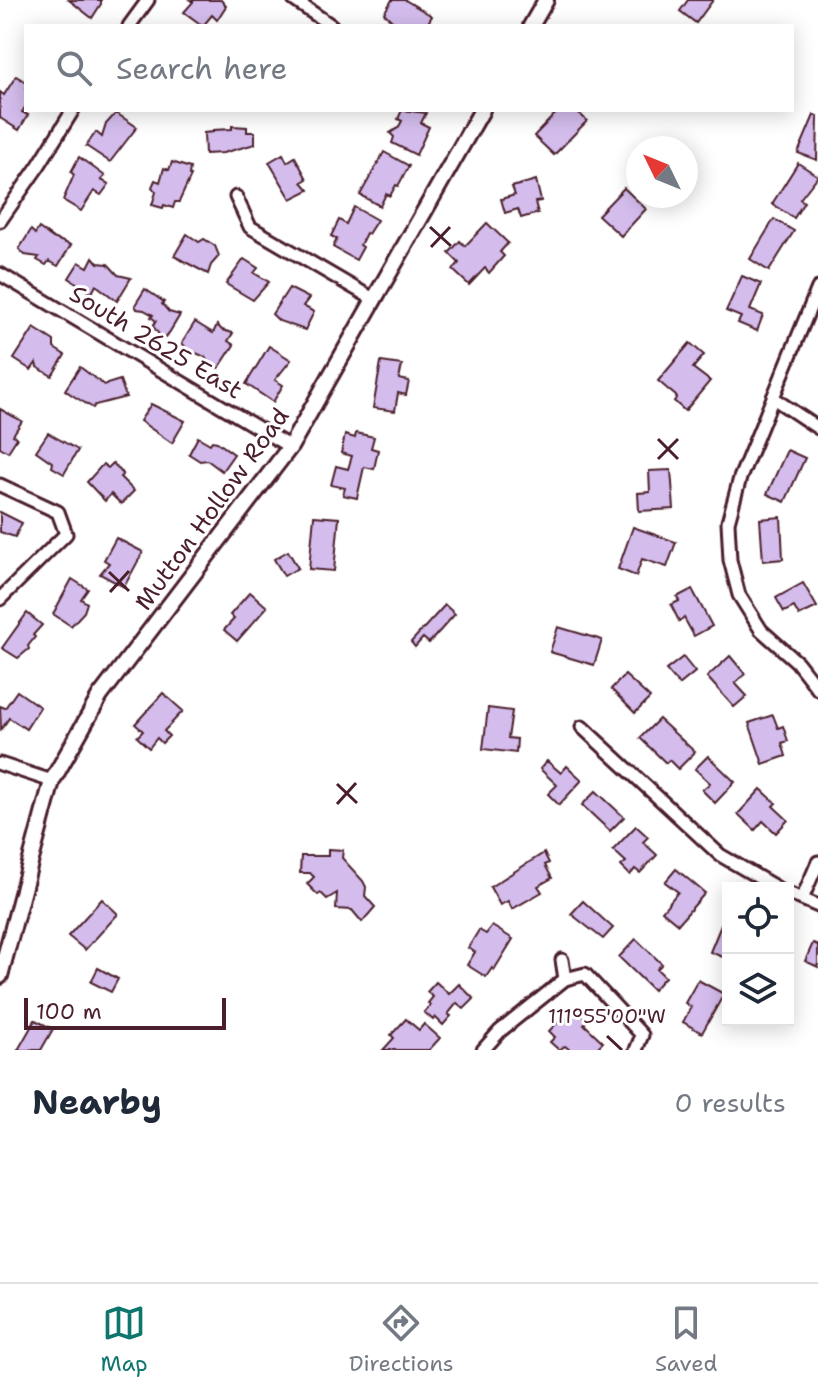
<!DOCTYPE html>
<meta charset="utf-8">
<style>
body{margin:0;font-family:"Shantell Sans",sans-serif;background:#f2f2f3;color:#1f2937}
.controls{position:absolute;right:24px;bottom:24px;display:grid;overflow:hidden;border-radius:0px;box-shadow:0 4px 20px #0003}
.controls button{width:72px;height:72px;display:grid;place-items:center;padding:0;border:0;border-bottom:2px solid #e0e1e3;background:#fff;color:#1f2937;font:40px sans-serif}
.compass{position:absolute;left:626px;top:136px;width:72px;height:72px;border-radius:50%;background:#fff;box-shadow:0 4px 20px #0003;rotate:313deg}
.scale{position:absolute;left:24px;bottom:20px;width:202px;box-sizing:border-box;padding-left:8px;border:4px solid #4a1f2b;border-top:0;font-size:22px;line-height:28px;white-space:nowrap;color:#4a1f2b;-webkit-text-stroke:6px #fff;paint-order:stroke}
.list{margin:0;padding:0;list-style:none}
h2{display:flex;justify-content:space-between;align-items:center;height:104px;margin:0;padding:0 32px;font-size:34px}
h2 small{font-size:26px;font-weight:400;color:#747a83}
.icon{flex:none;width:44px;height:44px;fill:none;stroke:currentColor;stroke-width:2;stroke-linecap:round;stroke-linejoin:round}
.map{position:relative;flex:none;width:818px;height:1050px;overflow:hidden}
.search{position:absolute;background:#fff;box-shadow:0 4px 20px #0003;left:24px;right:24px;top:24px;height:88px;display:flex;align-items:center;gap:20px;box-sizing:border-box;padding:0 28px;border-radius:0px;color:#747a83;font-size:30px}
.sheet{height:232px;background:#fff}
nav{display:flex;justify-content:space-around;align-items:center;box-sizing:border-box;height:112px;border-top:2px solid #e0e1e3;background:#fff;font-size:22px;color:#747a83}
nav a{display:grid;justify-items:center;gap:4px}
nav .on{color:#0f766e}
.map>svg:first-child{display:block}
</style>
<div class="map">
<svg width="818" height="1050" viewBox="0 0 818 1050">
<rect width="100%" height="100%" fill="#fff"/>
<filter id="ink" filterUnits="userSpaceOnUse"><feTurbulence type="fractalNoise" baseFrequency=".0125" numOctaves="2"/><feDisplacementMap in="SourceGraphic" scale="16" xChannelSelector="R" yChannelSelector="G"/><feConvolveMatrix kernelMatrix="1 2 1 2 8 2 1 2 1" color-interpolation-filters="sRGB"/></filter>
<g filter="url(#ink)">
<g fill="#d4bded" stroke="#4a1f2b" stroke-width="2">
<polygon points="69,0 101,0 101,4 92,18"/>
<polygon points="190,0 221,0 226,6 217,20 212,15 203,26 184,12 193,2"/>
<polygon points="392,0 405,0 432,16 426,26 407,26 403,23 401,26 394,23 384,13"/>
<polygon points="688,0 713,0 696,23 680,11"/>
<polygon points="16,76 26,82 26,106 22,112 28,115 19,130 0,118 0,92 4,95"/>
<polygon points="402,110 426,113 421,123 429,127 416,155 392,143 394,137 390,133 398,128 402,121 398,119"/>
<polygon points="559,110 576,110 587,121 554,155 534,136"/>
<polygon points="116,113 137,127 110,162 86,146 96,132 102,137 106,124"/>
<polygon points="814,115 818,117 817,160 798,153"/>
<polygon points="232,126 247,127 247,132 255,132 255,144 223,153 205,154 204,133 213,132 213,130 232,129"/>
<polygon points="384,152 409,166 398,186 396,185 390,196 386,194 380,206 360,195"/>
<polygon points="283,154 287,162 295,157 307,179 302,182 309,190 291,199 269,162"/>
<polygon points="79,157 105,176 101,180 109,184 101,195 94,191 81,211 63,200 74,175 71,172"/>
<polygon points="172,162 190,168 189,175 191,176 179,202 175,202 173,208 164,205 163,208 152,205 156,192 152,187 155,180 160,182 164,168 169,170"/>
<polygon points="798,163 818,176 800,199 804,202 794,218 772,204"/>
<polygon points="536,180 541,201 535,202 538,213 521,218 518,209 505,213 501,199 515,195 512,187"/>
<polygon points="624,188 646,209 621,236 598,215"/>
<polygon points="354,207 377,220 368,234 366,233 360,245 363,247 356,260 333,247 337,239 331,236 339,220 346,224"/>
<polygon points="774,219 794,231 769,271 750,259"/>
<polygon points="487,223 508,243 500,252 504,256 489,273 485,268 469,285 453,270 459,263 449,253 460,241 465,246"/>
<polygon points="39,228 53,238 71,245 58,266 49,261 46,265 37,260 39,257 25,255 19,249 31,230 35,234"/>
<polygon points="187,234 199,242 204,239 215,246 219,256 211,265 208,274 174,256"/>
<polygon points="93,257 98,263 108,264 118,275 131,278 117,301 96,285 92,293 69,278 79,262 88,267"/>
<polygon points="244,259 258,268 254,273 269,282 253,300 226,284"/>
<polygon points="742,276 761,284 750,310 763,315 757,331 738,323 741,317 726,311"/>
<polygon points="289,288 309,298 303,306 314,312 305,330 279,321 272,314"/>
<polygon points="145,289 164,302 162,304 169,312 180,315 166,338 160,336 153,326 156,321 151,317 153,315 144,310 137,309 135,305"/>
<polygon points="195,322 213,333 217,325 222,330 233,333 228,341 234,345 219,368 209,365 205,357 187,349 182,343"/>
<polygon points="34,328 54,341 54,348 65,355 52,376 37,367 36,363 31,370 14,359"/>
<polygon points="690,343 704,355 693,368 710,381 685,411 674,401 677,397 658,381"/>
<polygon points="269,346 291,360 275,380 283,385 273,402 246,384"/>
<polygon points="381,362 402,365 399,379 409,381 406,395 398,393 395,411 373,408"/>
<polygon points="80,367 104,385 120,380 126,397 95,405 93,408 72,395 65,390"/>
<polygon points="151,404 185,421 172,443 140,421"/>
<polygon points="0,409 22,421 13,435 17,438 8,452 0,447"/>
<polygon points="48,433 78,450 64,474 52,467 53,463 36,451"/>
<polygon points="356,433 374,437 371,448 378,450 374,469 364,467 357,498 343,495 345,488 331,485 336,466 348,469 352,456 341,453 345,435 355,438"/>
<polygon points="198,437 210,444 212,441 217,442 234,454 222,471 207,460 200,461 189,454"/>
<polygon points="787,450 805,458 785,502 767,494"/>
<polygon points="113,463 123,474 120,477 134,491 121,504 111,494 105,501 87,482 103,464 108,468"/>
<polygon points="671,470 674,509 639,511 638,493 650,492 649,471"/>
<polygon points="0,512 22,523 15,537 0,532"/>
<polygon points="314,516 339,518 334,571 309,569"/>
<polygon points="781,517 783,559 763,561 760,519"/>
<polygon points="633,527 676,542 667,567 642,559 636,576 618,569"/>
<polygon points="116,538 143,552 124,587 100,574 109,563 104,560"/>
<polygon points="288,551 298,568 284,576 274,559"/>
<polygon points="72,579 88,589 81,599 87,603 84,612 71,626 53,614"/>
<polygon points="803,583 817,607 799,616 794,607 784,612 776,598"/>
<polygon points="692,589 712,626 694,636 684,618 679,621 671,605 679,601 677,597"/>
<polygon points="250,592 267,607 237,641 224,630 234,619 230,615"/>
<polygon points="445,605 455,614 429,643 423,638 415,647 411,642"/>
<polygon points="27,613 42,625 33,635 35,637 28,646 29,649 18,658 2,648"/>
<polygon points="558,627 602,640 594,665 550,652"/>
<polygon points="730,656 745,674 735,683 747,696 734,707 707,677"/>
<polygon points="683,657 695,672 679,685 666,670"/>
<polygon points="625,675 650,698 635,713 611,689"/>
<polygon points="17,691 40,707 26,729 9,718 1,730 0,706 5,708"/>
<polygon points="163,693 183,711 164,731 169,736 162,743 157,738 149,748 137,737 143,731 135,724"/>
<polygon points="488,708 512,711 508,738 517,739 516,753 483,749"/>
<polygon points="773,715 778,728 783,726 788,741 782,743 786,756 763,764 749,723"/>
<polygon points="659,719 695,752 678,769 669,760 666,763 640,738"/>
<polygon points="708,756 735,782 715,803 702,790 710,783 695,769"/>
<polygon points="547,761 561,773 567,766 582,780 559,805 548,794 557,785 540,769"/>
<polygon points="761,789 776,803 773,806 788,820 776,833 763,821 755,830 738,814"/>
<polygon points="596,791 624,817 610,831 582,805"/>
<polygon points="636,826 648,837 643,842 657,855 640,873 635,869 630,875 621,866 626,862 613,850"/>
<polygon points="328,849 343,850 342,858 363,881 366,887 365,896 375,907 362,922 352,910 336,909 337,893 327,899 321,893 318,895 307,884 314,877 310,873 300,873 301,856 328,856"/>
<polygon points="544,853 549,863 545,865 552,878 538,886 542,892 512,909 508,901 500,905 490,887"/>
<polygon points="676,869 705,893 678,924 662,911 678,892 665,882"/>
<polygon points="102,899 118,914 85,950 68,936"/>
<polygon points="583,901 613,928 603,939 571,914"/>
<polygon points="728,908 728,959 710,952"/>
<polygon points="492,926 513,939 494,970 492,968 486,977 467,965 475,952 468,948 479,930 486,934"/>
<polygon points="636,939 662,964 657,969 665,977 653,990 619,957"/>
<polygon points="813,943 818,945 818,967 805,961"/>
<polygon points="98,968 118,979 111,992 91,982"/>
<polygon points="698,980 724,994 702,1033 683,1022 691,1007 685,1003"/>
<polygon points="436,982 449,994 459,984 474,999 464,1009 457,1003 448,1014 451,1016 443,1025 435,1017 433,1020 424,1012 431,1005 428,1003 433,997 427,992"/>
<polygon points="576,1010 588,1020 584,1024 603,1042 595,1050 570,1050 565,1046 559,1050 550,1042 555,1037 549,1031 559,1021 562,1024"/>
<polygon points="406,1019 419,1030 424,1024 440,1038 429,1050 383,1050 394,1038 391,1035"/>
<polygon points="35,1020 53,1029 41,1050 18,1050"/>
</g>
<g fill="none" stroke-linecap="round" stroke-linejoin="round">
<defs>
<g id="minor">
<polyline points="294,0 332,26"/>
<polyline points="129,26 148,0"/>
<polyline points="236,197 250,227 375,300"/>
<polyline points="0,221 39,165 73,110"/>
<polyline points="0,274 290,447"/>
<polyline points="818,288 740,478 728,522 730,560 739,595 761,630 797,662 818,689"/>
<polyline points="773,398 818,428"/>
<polyline points="0,485 58,512 66,534 0,599"/>
<polyline points="582,727 720,855 777,888"/>
<polyline points="0,764 52,781"/>
<polyline points="788,893 818,906"/>
<polyline points="802,899 818,862"/>
<polyline points="562,960 565,979 585,974 642,1035 636,1050"/>
<polyline points="483,1050 500,1031 565,979"/>
</g>
<g id="tertiary">
<polyline points="531,26 546,0"/>
<polyline points="0,976 52,781 100,696 290,447 482,110"/>
</g>
</defs>
<use href="#minor" stroke="#4a1f2b" stroke-width="17"/>
<use href="#tertiary" stroke="#4a1f2b" stroke-width="20"/>
<use href="#minor" stroke="#fff" stroke-width="11"/>
<use href="#tertiary" stroke="#fff" stroke-width="14"/>
</g>
</g>
<path fill="none" stroke="#4a1f2b" stroke-width="3" d="M430 227 451 246M431 247 450 227M658 439 678 459M658 459 678 439M109 572 129 591M110 592 129 571M337 784 357 803M337 804 356 783M607 1036 622 1050"/>
<g text-anchor="middle" stroke-width="6" stroke-linejoin="round" paint-order="stroke">
<g font-size="24" fill="#4a1f2b" stroke="#fff">
<text transform="translate(156 342) rotate(31)" y="8">South 2625 East</text>
<text transform="translate(212 509) rotate(-54)" y="8">Mutton Hollow Road</text>
</g>
</g>
<g font-size="20" text-anchor="middle" fill="#4a1f2b" stroke="#fff" stroke-width="6" stroke-linejoin="round" paint-order="stroke">
<text x="607" y="1023">111°55'00"W</text>
</g>
</svg>
<div class="controls">
<button><svg class="icon" aria-label="locate" viewBox="0 0 24 24"><circle cx="12" cy="12" r="6"/><path d="M12 2v4M12 18v4M2 12h4M18 12h4"/></svg></button>
<button><svg class="icon" aria-label="layers" viewBox="0 0 24 24"><path d="M12 4l9 5-9 5-9-5zM3 14l9 5 9-5"/></svg></button>
</div>
<svg class="compass" viewBox="-18 -18 36 36"><path d="M0-13l5 13h-10z" fill="#e53935"/><path d="M0 13l5-13h-10z" fill="#747a83"/></svg>
<div class="scale">100 m</div>
<div class="search"><svg class="icon" aria-label="search" viewBox="0 0 24 24"><circle cx="10" cy="10" r="6"/><path d="M15 15l6 6"/></svg>Search here</div>
</div>
<section class="sheet">
<h2>Nearby<small>0 results</small></h2>
<ul class="list">
</ul>
</section>
<nav>
<a class="on"><svg class="icon" aria-label="map" viewBox="0 0 24 24"><path d="M3 6l6-2 6 2 6-2v14l-6 2-6-2-6 2zM9 4v14M15 6v14"/></svg>Map</a>
<a><svg class="icon" aria-label="directions" viewBox="0 0 24 24"><path d="M12 3l9 9-9 9-9-9zM9 14v-3h6M13 9l2 2-2 2"/></svg>Directions</a>
<a><svg class="icon" aria-label="saved" viewBox="0 0 24 24"><path d="M7 4h10v16l-5-4-5 4z"/></svg>Saved</a>
</nav>
